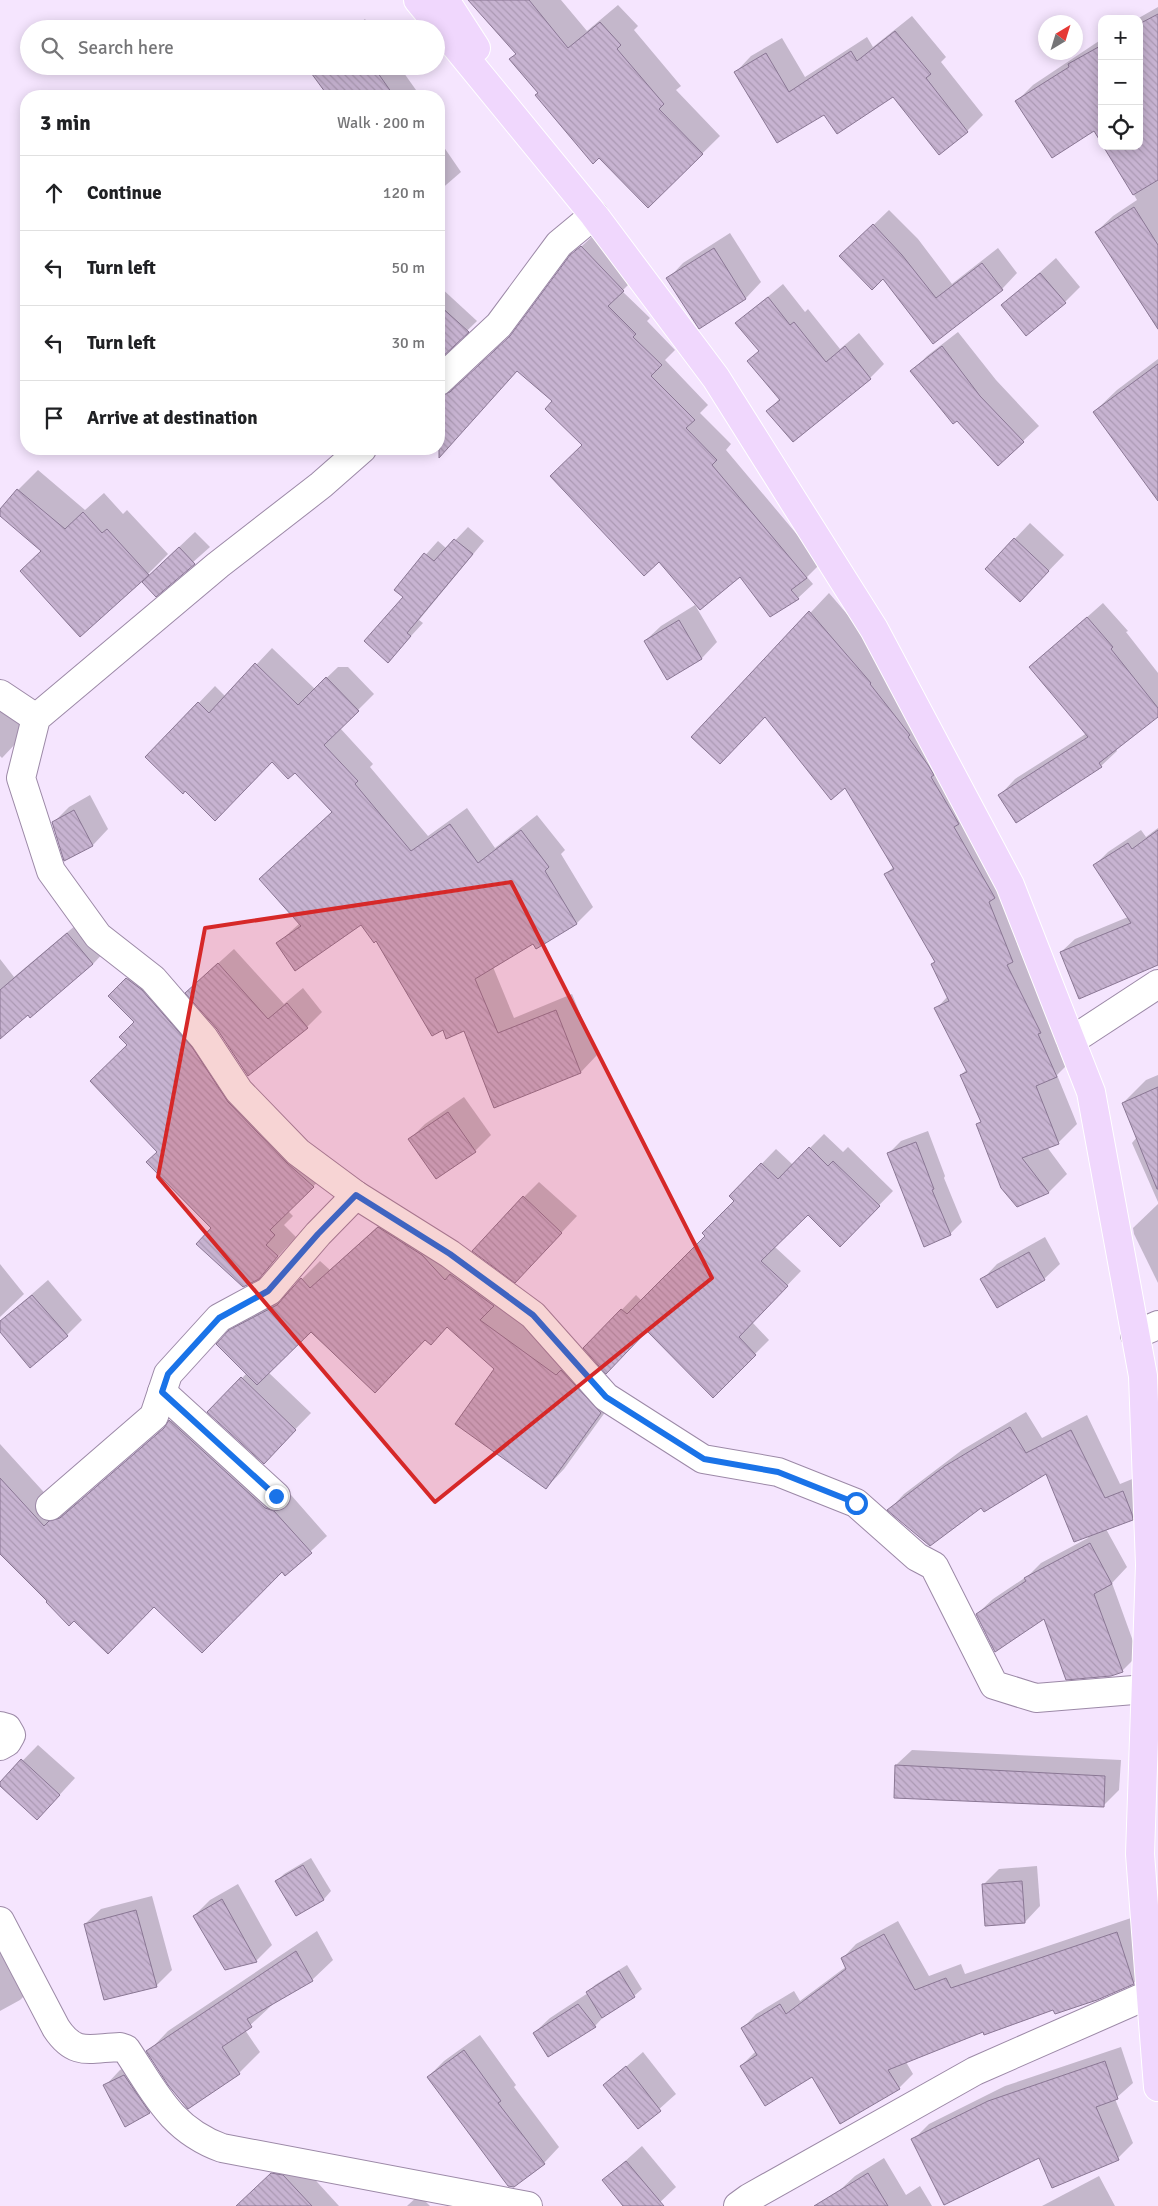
<!DOCTYPE html>
<meta charset="utf-8">
<style>
body{margin:0;font-family:Signika,sans-serif;background:#f2f2f2;color:#202124}
.controls{position:absolute;right:15px;top:15px;display:grid;overflow:hidden;border-radius:10px;box-shadow:0 2px 12px #0003}
.controls button{width:45px;height:45px;display:grid;place-items:center;padding:0;border:0;border-bottom:1px solid #e0e0e0;background:#fff;color:#202124;font:25px sans-serif}
.compass{position:absolute;left:1038px;top:15px;width:45px;height:45px;border-radius:50%;background:#fff;box-shadow:0 2px 12px #0003;rotate:38deg}
.stop{position:absolute;width:15px;height:15px;margin:-11px;border:4px solid #1a73e8;border-radius:50%;background:#fff}
.stop.end{background:#1a73e8;border-color:#fff;box-shadow:0 1px 5px #0008}
.list{margin:0;padding:0;list-style:none}
h2{display:flex;justify-content:space-between;align-items:center;height:65px;margin:0;padding:0 20px;font-size:21px}
h2 small{font-size:16px;font-weight:400;color:#757577}
.list li{display:grid;grid-template-columns:32px 1fr auto;gap:15px;align-items:center;box-sizing:border-box;height:75px;padding:0 20px;border-top:1px solid #e0e0e0}
.list b{display:block;font-size:19px;white-space:nowrap}
.list em{font-size:16px;font-style:normal;color:#757577}
.icon{flex:none;width:28px;height:28px;fill:none;stroke:currentColor;stroke-width:2;stroke-linecap:round;stroke-linejoin:round}
.map{position:relative;flex:none;width:1158px;height:2206px;overflow:hidden}
.search{position:absolute;background:#fff;box-shadow:0 2px 12px #0003;left:20px;top:20px;width:425px;height:55px;display:flex;align-items:center;gap:12px;box-sizing:border-box;padding:0 18px;border-radius:28px;color:#757577;font-size:19px}
.panel{position:absolute;background:#fff;box-shadow:0 2px 12px #0003;left:20px;top:90px;width:425px;height:365px;border-radius:20px}
.map>svg:first-child{display:block}
</style>
<div class="map">
<svg width="1158" height="2206" viewBox="0 0 1158 2206">
<defs>
<pattern id="building-back-hatch" width="6" height="6" patternUnits="userSpaceOnUse" patternTransform="scale(1.25)"><rect width="6" height="6" fill="#c7b3d1"/><path d="M-1 5l2 2M0 0l6 6M5-1l2 2" fill="none" stroke="#ab99b3"/></pattern>
</defs>
<rect width="100%" height="100%" fill="#f5e5fe"/>
<g fill="#0003">
<polygon points="470,0 561,0 587,31 618,5 638,26 634,30 681,86 676,90 720,136 648,207 539,93 517,54"/>
<polygon points="1158,7 1158,330 1096,232 1113,216 1137,200 1105,146 1139,146 1139,19 1137,19"/>
<polygon points="912,16 946,57 941,62 983,115 967,131 939,153 893,96 824,113 736,72 751,56 782,38 805,77 867,37 873,47"/>
<polygon points="365,19 372,29 352,29"/>
<polygon points="1102,39 1102,142 1094,129 1017,101 1033,85"/>
<polygon points="308,66 399,66 416,90 410,96 329,96"/>
<polygon points="439,140 461,172 439,191"/>
<polygon points="889,210 918,239 952,284 998,248 1017,273 1002,289 933,342 857,241"/>
<polygon points="596,233 638,275 622,291 650,318 647,321 675,350 665,360 708,405 700,413 731,444 726,450 821,563 807,577 813,584 798,598 770,615 740,575 553,401 518,370 448,446 439,438 439,386 466,378 514,334 571,256"/>
<polygon points="730,233 761,282 746,298 699,327 668,279 683,263"/>
<polygon points="1056,258 1080,287 1065,302 1002,306"/>
<polygon points="783,284 805,312 808,309 840,349 859,333 884,364 870,378 793,441 768,411 780,398 749,361 760,350 737,323"/>
<polygon points="439,286 477,321 439,358"/>
<polygon points="958,332 996,380 1039,426 1023,441 912,371 927,356"/>
<polygon points="1158,359 1158,485 1094,412 1117,390"/>
<polygon points="38,470 85,510 104,493 123,514 127,510 168,554 148,574 42,550 0,514 0,511 18,490"/>
<polygon points="1030,523 1064,555 1035,585 986,569"/>
<polygon points="468,527 484,541 419,620 423,623 388,661 404,597 395,589 438,541 447,549"/>
<polygon points="195,532 210,547 156,595 159,566"/>
<polygon points="829,593 889,663 928,715 1075,1057 1057,1075 1077,1124 1058,1143 1047,1147 1067,1174 1049,1192 1017,1206 978,1125 982,1121 961,1075 967,1069 936,1009 948,996 936,961 886,874 894,866 845,787 765,716 693,737"/>
<polygon points="1103,603 1128,631 1126,632 1158,673 1158,716 1116,749 1117,751 1101,766 1000,795 1015,779 1087,733 1031,667"/>
<polygon points="695,605 717,642 702,658 668,678 645,641 661,626"/>
<polygon points="272,648 315,689 338,667 348,667 374,694 340,728 373,764 370,767 428,836 467,808 495,848 537,815 565,850 561,854 593,907 577,923 534,942 493,967 514,1018 572,994 597,1055 581,1072 495,1106 464,1029 443,1029 377,940 362,923 278,943 300,923 260,879 333,811 295,771 273,760 185,790 147,757 215,686 226,697"/>
<polygon points="0,678 1,685 33,709 17,742 2,758 0,756"/>
<polygon points="90,795 108,829 93,845 65,859 53,823 69,807"/>
<polygon points="1158,828 1158,961 1061,952 1075,939 1128,917 1095,865 1108,852 1141,830 1146,837"/>
<polygon points="82,920 107,949 93,964 28,1013 0,1037 0,959 14,977"/>
<polygon points="234,949 284,1004 303,988 322,1012 307,1027 248,1075 203,977"/>
<polygon points="146,960 246,1083 332,1168 288,1211 293,1216 284,1225 296,1237 258,1278 212,1228 159,1152 128,1045 136,1022 110,996"/>
<polygon points="1158,1075 1158,1202 1132,1143 1137,1137 1123,1103 1146,1080"/>
<polygon points="464,1097 491,1135 475,1151 410,1139 425,1124"/>
<polygon points="928,1131 945,1176 944,1178 962,1222 950,1234 889,1153 901,1141"/>
<polygon points="824,1134 843,1152 848,1147 893,1191 840,1245 808,1213 775,1247 801,1271 752,1322 769,1340 713,1396 647,1330 585,1348 636,1295 642,1301 706,1236 736,1201 731,1196 776,1149 793,1165"/>
<polygon points="539,1182 577,1216 531,1265 524,1197"/>
<polygon points="1158,1204 1158,1283 1134,1234 1133,1228"/>
<polygon points="397,1209 619,1393 564,1469 546,1488 496,1369 448,1326 425,1338 311,1330 268,1372 311,1413 279,1446 209,1412 247,1373 230,1331 249,1312 293,1288 320,1261 330,1270"/>
<polygon points="1045,1237 1060,1264 1044,1279 982,1280 997,1264"/>
<polygon points="0,1264 24,1294 0,1317"/>
<polygon points="48,1280 82,1320 67,1335 0,1330 0,1322"/>
<polygon points="186,1404 282,1492 291,1495 327,1536 285,1575 282,1571 154,1605 74,1619 49,1601 0,1552 0,1444 61,1511 67,1505 78,1502 168,1424"/>
<polygon points="1026,1412 1042,1438 1087,1415 1120,1484 1147,1473 1148,1503 1132,1519 1106,1529 1127,1567 1112,1583 1138,1655 1122,1671 1045,1617 977,1614 993,1599 1029,1575 1041,1563 1088,1538 1047,1472 982,1506 889,1510 904,1494 962,1450"/>
<polygon points="38,1745 75,1778 53,1802 0,1784"/>
<polygon points="912,1750 1121,1760 1119,1790 1103,1806 896,1765"/>
<polygon points="311,1858 331,1891 324,1899 297,1915 276,1882 284,1874"/>
<polygon points="1037,1866 1040,1906 1025,1922 983,1885 999,1869"/>
<polygon points="238,1884 272,1945 257,1960 225,1968 194,1916 210,1900"/>
<polygon points="152,1896 172,1970 156,1986 85,1924 101,1909"/>
<polygon points="1131,1918 1148,1968 1134,1983 1097,1999 1054,2009 984,2030 906,2062 913,2074 899,2088 741,2066 756,2051 742,2029 756,2014 794,1991 800,2001 847,1966 842,1959 856,1944 898,1921 929,1976 961,1964 965,1974"/>
<polygon points="0,1931 43,1978 20,2000 0,2011"/>
<polygon points="317,1931 333,1960 312,1980 271,2004 272,2005 245,2030 260,2052 239,2073 148,2052 168,2031"/>
<polygon points="627,1965 642,1989 634,1996 608,2012 595,2026 534,2033 550,2018 588,1993 595,1985"/>
<polygon points="480,2035 516,2085 514,2087 559,2147 544,2163 428,2077 444,2061"/>
<polygon points="1121,2047 1133,2083 1115,2099 1133,2143 1118,2158 913,2140 929,2124 1005,2086"/>
<polygon points="643,2052 676,2094 639,2127 605,2085"/>
<polygon points="140,2060 165,2097 150,2112 105,2086 120,2070"/>
<polygon points="642,2146 676,2187 656,2206 625,2206 604,2180"/>
<polygon points="884,2158 906,2195 920,2186 932,2206 836,2206 839,2191 855,2176"/>
<polygon points="287,2159 298,2161 339,2206 238,2206"/>
<polygon points="1099,2176 1115,2206 1042,2206"/>
<polygon points="419,2195 430,2206 407,2206"/>
</g>
<g fill="url(#building-back-hatch)" stroke="#8a7794">
<polygon points="468,0 529,0 568,48 600,22 621,45 617,49 664,104 659,109 703,154 648,208 599,158 593,164 535,95 538,93 509,59 516,54"/>
<polygon points="1158,14 1158,180 1133,195 1103,146 1139,146 1139,24"/>
<polygon points="895,31 931,74 926,78 968,132 939,155 893,97 837,134 824,115 777,143 734,72 766,53 789,92 851,51 857,61"/>
<polygon points="1102,45 1102,144 1094,131 1052,158 1015,101 1069,67 1068,64"/>
<polygon points="306,66 373,66 394,96 328,96"/>
<polygon points="1134,207 1158,245 1158,329 1095,232"/>
<polygon points="873,224 902,255 936,298 982,263 1003,290 933,344 883,279 872,290 839,256"/>
<polygon points="581,246 624,291 608,306 636,334 633,337 662,365 651,376 695,420 686,428 717,460 712,465 807,578 791,590 799,599 770,617 740,577 700,610 659,562 644,576 550,476 582,445 545,409 552,401 517,371 439,458 439,396 450,392 510,336 570,255"/>
<polygon points="714,248 746,299 699,329 666,278"/>
<polygon points="1040,273 1066,303 1026,336 1001,305"/>
<polygon points="768,297 790,325 794,322 826,362 845,346 871,379 793,442 766,411 780,400 747,361 759,351 735,323"/>
<polygon points="439,305 469,332 439,360"/>
<polygon points="942,346 980,396 1024,442 998,466 957,421 953,424 910,371"/>
<polygon points="1158,364 1158,501 1093,412"/>
<polygon points="17,489 65,529 83,512 102,533 107,529 149,575 80,637 20,571 41,551 0,516 0,509"/>
<polygon points="1014,538 1049,571 1020,602 985,569"/>
<polygon points="454,539 473,554 407,633 411,636 388,663 364,641 403,597 394,590 424,553 434,561"/>
<polygon points="179,547 195,564 156,597 142,582"/>
<polygon points="809,611 871,683 870,684 910,735 908,737 928,765 934,775 931,777 959,824 954,827 995,898 989,902 1013,962 1007,965 1041,1033 1038,1034 1057,1077 1036,1086 1059,1144 1022,1158 1049,1193 1017,1207 1001,1188 976,1124 981,1122 960,1075 967,1072 934,1008 949,1001 931,964 935,962 884,874 894,869 845,788 831,800 765,717 720,764 691,737"/>
<polygon points="1087,617 1113,647 1111,649 1158,708 1158,717 1099,763 1102,767 1016,823 998,795 1088,737 1029,667"/>
<polygon points="679,620 702,659 667,680 644,641"/>
<polygon points="255,663 298,705 326,677 359,711 324,745 358,781 355,784 411,851 450,824 478,863 521,830 549,867 545,871 577,924 536,949 533,944 475,979 498,1033 556,1010 581,1073 494,1108 464,1031 446,1039 443,1030 432,1036 376,941 374,943 361,925 295,971 276,943 301,926 259,879 332,812 295,773 288,779 272,762 215,821 185,791 183,794 145,757 198,702 209,713"/>
<polygon points="74,810 93,846 64,861 52,822"/>
<polygon points="1158,830 1158,965 1079,999 1060,952 1131,923 1093,865 1128,843 1132,849"/>
<polygon points="67,933 93,964 30,1018 28,1015 0,1039 0,990"/>
<polygon points="218,963 268,1019 287,1003 308,1028 248,1076 217,1029 185,993"/>
<polygon points="126,978 142,990 192,1047 228,1102 287,1163 314,1187 270,1230 275,1235 266,1245 278,1256 259,1279 243,1287 196,1244 211,1228 146,1162 157,1152 90,1081 127,1045 119,1037 134,1022 108,996"/>
<polygon points="1158,1087 1158,1189 1157,1189 1122,1103"/>
<polygon points="448,1112 476,1152 436,1179 408,1139"/>
<polygon points="916,1142 934,1189 932,1190 951,1235 924,1247 887,1153"/>
<polygon points="809,1147 828,1166 833,1161 880,1206 840,1247 808,1215 761,1261 788,1286 739,1337 756,1355 713,1398 647,1331 606,1374 583,1348 621,1309 627,1314 705,1236 702,1233 734,1201 729,1196 761,1163 778,1179"/>
<polygon points="523,1196 562,1233 515,1283 472,1251"/>
<polygon points="378,1227 422,1255 445,1280 450,1274 494,1306 480,1320 556,1375 561,1370 601,1413 546,1489 455,1424 494,1369 447,1327 431,1345 425,1340 375,1393 311,1332 257,1385 216,1344 229,1330 277,1305 301,1278 310,1288"/>
<polygon points="1029,1252 1045,1280 997,1308 980,1279"/>
<polygon points="32,1295 68,1336 30,1368 0,1332 0,1321"/>
<polygon points="241,1377 296,1430 264,1464 207,1412"/>
<polygon points="169,1420 265,1508 274,1511 312,1553 285,1576 282,1572 202,1653 154,1607 108,1654 74,1621 69,1626 46,1602 47,1601 0,1554 0,1478 44,1526 49,1521 60,1518 164,1428"/>
<polygon points="1010,1427 1026,1453 1071,1430 1105,1498 1123,1491 1132,1514 1133,1520 1074,1542 1046,1474 984,1512 981,1508 930,1546 887,1510 945,1466"/>
<polygon points="1090,1543 1112,1584 1094,1594 1123,1672 1111,1676 1066,1680 1044,1619 995,1652 976,1614 1026,1581 1024,1578"/>
<polygon points="21,1759 60,1795 37,1820 0,1786 0,1782"/>
<polygon points="895,1765 1105,1776 1104,1807 894,1798"/>
<polygon points="303,1865 324,1900 296,1916 275,1881"/>
<polygon points="1022,1881 1025,1923 985,1926 982,1884"/>
<polygon points="222,1899 257,1962 225,1970 193,1916"/>
<polygon points="136,1910 157,1987 104,2000 84,1924"/>
<polygon points="1117,1932 1134,1984 1097,2000 1055,2014 1053,2010 984,2035 983,2032 888,2070 900,2089 840,2124 812,2077 765,2106 740,2066 757,2055 741,2028 780,2004 786,2014 846,1969 841,1958 884,1934 915,1990 946,1978 951,1988"/>
<polygon points="296,1951 313,1981 247,2019 252,2027 222,2047 240,2074 188,2109 168,2085 146,2051"/>
<polygon points="619,1971 635,1997 602,2018 586,1992"/>
<polygon points="578,2004 596,2027 548,2057 533,2033"/>
<polygon points="464,2050 501,2101 498,2103 545,2164 514,2187 508,2186 427,2077"/>
<polygon points="1105,2061 1118,2099 1096,2107 1119,2160 1052,2188 1039,2158 944,2205 911,2139 988,2101"/>
<polygon points="626,2066 661,2111 638,2129 603,2085"/>
<polygon points="124,2075 150,2113 125,2127 103,2085"/>
<polygon points="626,2161 664,2206 623,2206 602,2180"/>
<polygon points="271,2173 283,2175 312,2206 236,2206"/>
<polygon points="868,2173 888,2206 814,2206"/>
</g>
<g fill="none" stroke-linecap="round" stroke-linejoin="round">
<defs>
<g id="minor">
<polyline points="439,381 499,325 559,244 594,215"/>
<polyline points="362,449 321,485 218,565 36,718 21,778 51,871 98,936 153,979 204,1038 239,1091 298,1152 356,1195 450,1254 533,1315 606,1397 703,1459 778,1472 856,1503 917,1557 934,1566 994,1685 1036,1698 1146,1689"/>
<polyline points="0,694 36,718"/>
<polyline points="1071,1041 1158,984"/>
<polyline points="1135,1335 1158,1325"/>
<polyline points="162,1392 276,1496"/>
<polyline points="50,1506 154,1416 168,1374 219,1318 269,1291 318,1234 356,1195"/>
<polyline points="0,1726 7,1728 11,1735 7,1742 0,1746"/>
<path d="M0 1921 56 2028C75 2057 90 2048 120 2047L126 2049C155 2092 170 2129 222 2148L528 2206"/>
<polyline points="738,2206 749,2198 975,2071 1150,1994"/>
</g>
<g id="primary">
<polyline points="418,0 594,215 716,378 874,629 1010,885 1091,1092 1143,1376 1150,1565 1140,1854 1158,2087"/>
<polyline points="445,0 476,48"/>
</g>
</defs>
<use href="#minor" stroke="#9c89a7" stroke-width="30"/>
<use href="#primary" stroke="#fff" stroke-width="30"/>
<use href="#minor" stroke="#fff" stroke-width="28"/>
<use href="#primary" stroke="#f0d7fd" stroke-width="28"/>
</g>
<g fill="none" stroke-linecap="round" stroke-linejoin="round">
<polyline stroke="#1a73e8" stroke-width="6" points="276,1496 162,1392 168,1374 219,1318 268,1291 318,1234 356,1195 450,1254 533,1315 606,1397 704,1459 778,1472 856,1503"/>
</g>
<path fill="#d62828" fill-opacity="0.2" stroke="#d62828" stroke-width="4" stroke-linejoin="round" d="M511 882 712 1278 435 1502 158 1177 205 928Z"/>
</svg>
<div class="controls">
<button>+</button>
<button>−</button>
<button><svg class="icon" aria-label="locate" viewBox="0 0 24 24"><circle cx="12" cy="12" r="6"/><path d="M12 2v4M12 18v4M2 12h4M18 12h4"/></svg></button>
</div>
<svg class="compass" viewBox="-18 -18 36 36"><path d="M0-13l5 13h-10z" fill="#e53935"/><path d="M0 13l5-13h-10z" fill="#757577"/></svg>
<div class="stop" style="left:856px;top:1503px"></div>
<div class="stop end" style="left:276px;top:1496px"></div>
<div class="search"><svg class="icon" aria-label="search" viewBox="0 0 24 24"><circle cx="10" cy="10" r="6"/><path d="M15 15l6 6"/></svg>Search here</div>
<section class="panel">
<h2>3 min<small>Walk · 200 m</small></h2>
<ul class="list">
<li><svg class="icon" aria-label="ahead" viewBox="0 0 24 24"><path d="M12 20V5M6 11l6-6 6 6"/></svg><div><b>Continue</b></div><em>120 m</em></li>
<li><svg class="icon" aria-label="left" viewBox="0 0 24 24"><path d="M17 20v-9H6M10 6l-5 5 5 5"/></svg><div><b>Turn left</b></div><em>50 m</em></li>
<li><svg class="icon" aria-label="left" viewBox="0 0 24 24"><path d="M17 20v-9H6M10 6l-5 5 5 5"/></svg><div><b>Turn left</b></div><em>30 m</em></li>
<li><svg class="icon" aria-label="arrive" viewBox="0 0 24 24"><path d="M6 21V4h12l-3 4 3 4H6"/></svg><div><b>Arrive at destination</b></div></li>
</ul>
</section>
</div>
